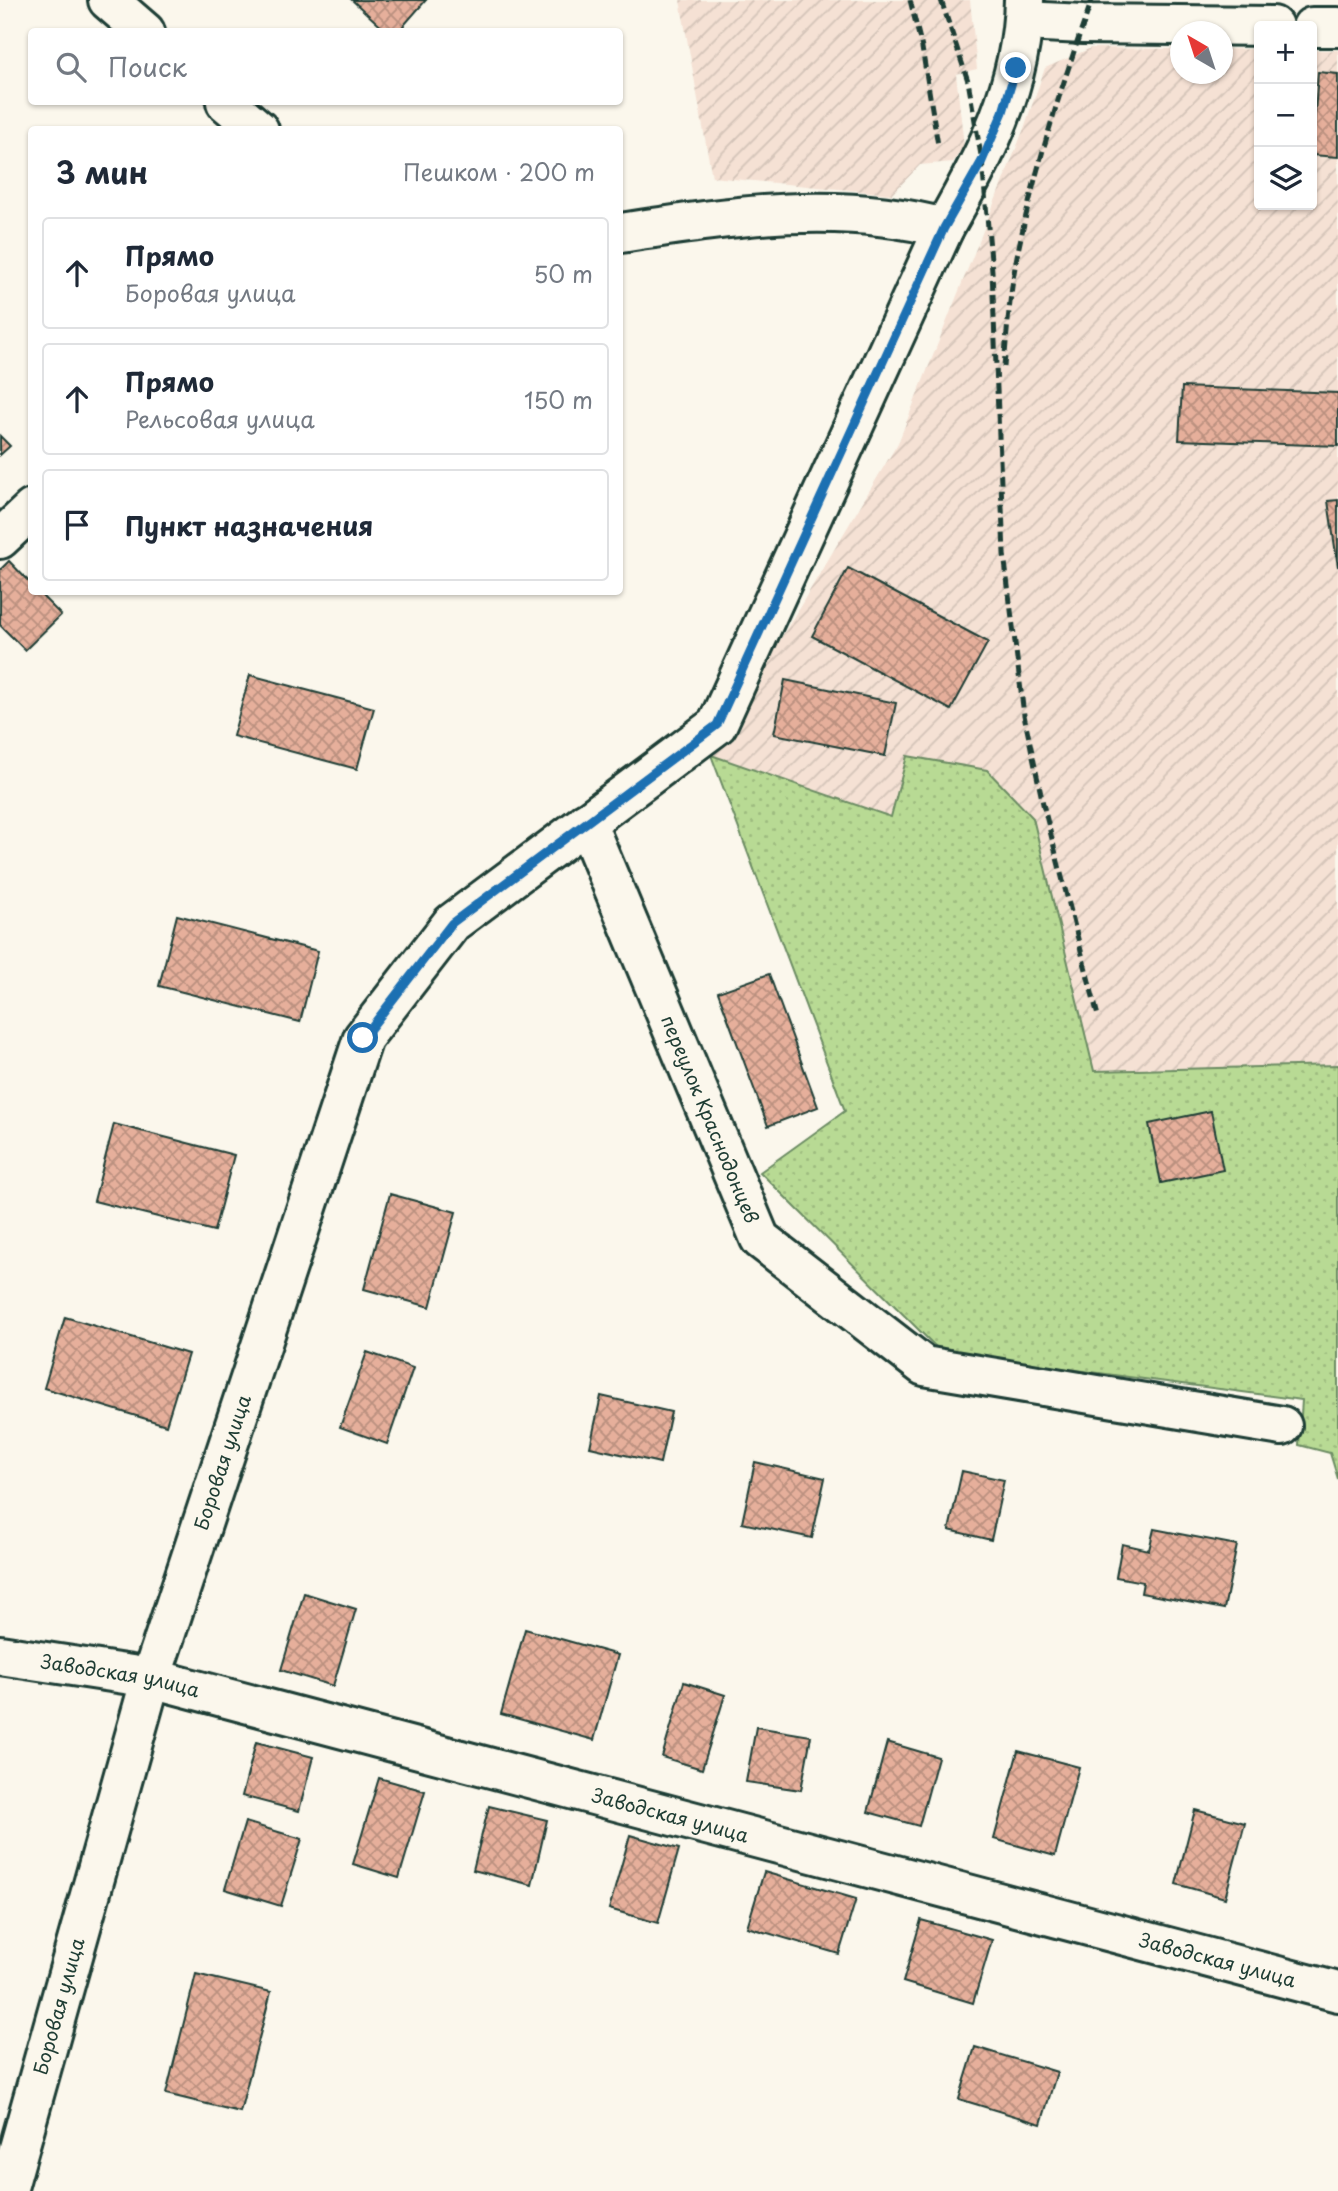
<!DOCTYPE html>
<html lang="ru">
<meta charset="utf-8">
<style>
body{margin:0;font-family:"Playpen Sans",sans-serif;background:#f6f6f7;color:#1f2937}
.controls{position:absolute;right:21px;top:21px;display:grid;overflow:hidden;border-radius:7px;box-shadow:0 2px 5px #0004}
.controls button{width:63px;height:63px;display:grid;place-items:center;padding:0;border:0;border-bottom:2px solid #e0e1e3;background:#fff;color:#1f2937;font:35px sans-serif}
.compass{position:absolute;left:1170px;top:21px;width:63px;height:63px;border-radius:50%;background:#fff;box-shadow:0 2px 5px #0004;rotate:321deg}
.stop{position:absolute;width:21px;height:21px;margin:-16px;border:5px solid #1f6fb2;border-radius:50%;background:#fff}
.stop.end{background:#1f6fb2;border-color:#fff;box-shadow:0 2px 7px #0008}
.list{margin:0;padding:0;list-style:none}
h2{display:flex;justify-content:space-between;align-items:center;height:91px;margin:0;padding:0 28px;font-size:30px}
h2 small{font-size:23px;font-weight:400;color:#747a83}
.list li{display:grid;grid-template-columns:46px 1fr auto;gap:21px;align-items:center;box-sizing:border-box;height:112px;margin:0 14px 14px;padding:0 14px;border:2px solid #e0e1e3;border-radius:7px}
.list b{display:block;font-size:26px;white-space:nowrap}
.list p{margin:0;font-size:23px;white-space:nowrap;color:#747a83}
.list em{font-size:23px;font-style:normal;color:#747a83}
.icon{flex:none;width:38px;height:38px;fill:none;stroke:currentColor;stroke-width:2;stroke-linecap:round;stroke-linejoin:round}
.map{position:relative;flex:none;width:1338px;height:2191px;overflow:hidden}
.search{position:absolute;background:#fff;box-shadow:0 2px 5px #0004;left:28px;top:28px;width:595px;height:77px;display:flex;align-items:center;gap:18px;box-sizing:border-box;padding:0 24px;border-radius:7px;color:#747a83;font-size:26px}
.panel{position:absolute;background:#fff;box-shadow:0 2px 5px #0004;left:28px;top:126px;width:595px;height:469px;border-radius:7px}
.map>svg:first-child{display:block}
</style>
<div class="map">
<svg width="1338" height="2191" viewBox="0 0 1338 2191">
<defs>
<pattern id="industrial-furrows" width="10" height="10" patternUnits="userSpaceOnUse" patternTransform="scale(1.75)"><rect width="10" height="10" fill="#f5e1d4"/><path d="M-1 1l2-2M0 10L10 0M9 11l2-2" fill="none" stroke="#d2c2b7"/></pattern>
<pattern id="grass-dots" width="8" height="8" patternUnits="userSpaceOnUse" patternTransform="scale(1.75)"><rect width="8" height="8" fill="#b8da94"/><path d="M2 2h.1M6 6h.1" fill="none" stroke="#9ebc80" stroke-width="1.8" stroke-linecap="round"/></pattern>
<pattern id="building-cross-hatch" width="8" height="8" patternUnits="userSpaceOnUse" patternTransform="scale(1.75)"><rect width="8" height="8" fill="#e6af9b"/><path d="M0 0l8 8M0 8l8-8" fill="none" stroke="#ba907f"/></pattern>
</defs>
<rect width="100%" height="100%" fill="#fbf7ec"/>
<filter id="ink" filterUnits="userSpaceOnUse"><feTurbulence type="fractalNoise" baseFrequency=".0143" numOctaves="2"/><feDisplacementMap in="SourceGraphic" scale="14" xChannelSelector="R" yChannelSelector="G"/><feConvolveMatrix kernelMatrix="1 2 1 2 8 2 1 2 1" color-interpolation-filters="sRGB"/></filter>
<g filter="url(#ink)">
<g fill="url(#industrial-furrows)">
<polygon points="680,0 970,0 977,69 956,74 964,146 953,162 920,165 892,194 712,177"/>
<polygon points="1091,48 1180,49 1180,74 1222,74 1223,49 1259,49 1259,205 1312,205 1312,50 1338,50 1338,1065 1094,1071 1033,818 891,818 711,755 898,443 1023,131 1045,68"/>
</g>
<polygon fill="url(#grass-dots)" stroke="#6c8c64" stroke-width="2" points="711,755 891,817 907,756 987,770 1033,818 1094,1071 1338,1065 1338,1479 1330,1453 1299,1445 1302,1400 941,1352 760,1172 845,1111"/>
<g fill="url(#building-cross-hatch)" stroke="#1f3d34" stroke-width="2">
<polygon points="352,0 426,0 398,32 387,32"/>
<polygon points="1318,72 1338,74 1338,157 1312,155"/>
<polygon points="1182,387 1338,393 1338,446 1179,440"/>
<polygon points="0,436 10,446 0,455"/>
<polygon points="1338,500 1338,567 1328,501"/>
<polygon points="9,561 32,585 32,592 38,592 61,615 25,650 0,625 0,570"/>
<polygon points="848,568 988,642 951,710 812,636"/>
<polygon points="250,675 374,708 357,769 233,736"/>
<polygon points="785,680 896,703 885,756 774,734"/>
<polygon points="177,915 318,951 300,1022 159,986"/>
<polygon points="769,974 818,1107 768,1126 718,992"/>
<polygon points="1211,1111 1223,1170 1161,1183 1149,1124"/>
<polygon points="114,1124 234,1155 214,1231 94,1201"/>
<polygon points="390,1194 456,1212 430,1307 364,1289"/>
<polygon points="65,1317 188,1354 166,1425 44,1388"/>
<polygon points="367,1352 413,1368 387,1444 340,1427"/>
<polygon points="601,1396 671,1412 660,1463 590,1447"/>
<polygon points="755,1462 825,1478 812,1538 742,1523"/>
<polygon points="962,1471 1004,1480 991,1540 949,1530"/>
<polygon points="1154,1529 1237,1545 1224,1609 1141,1593 1143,1582 1116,1577 1122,1544 1149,1550"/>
<polygon points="304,1593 356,1609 333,1686 281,1670"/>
<polygon points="525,1629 618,1655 594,1740 501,1714"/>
<polygon points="684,1682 725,1695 702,1769 662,1757"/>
<polygon points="756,1727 811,1736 801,1790 746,1782"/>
<polygon points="256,1742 313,1757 299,1811 242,1796"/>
<polygon points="887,1742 938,1757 919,1826 868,1812"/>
<polygon points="1018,1751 1079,1767 1055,1856 994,1839"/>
<polygon points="379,1778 425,1791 399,1878 353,1864"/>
<polygon points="489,1806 547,1820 532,1885 473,1870"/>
<polygon points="1195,1810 1245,1823 1225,1898 1176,1884"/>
<polygon points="245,1822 302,1839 281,1906 225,1889"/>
<polygon points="630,1835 679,1849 658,1923 609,1909"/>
<polygon points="764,1872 856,1899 839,1954 747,1927"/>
<polygon points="921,1920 992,1940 973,2003 903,1982"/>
<polygon points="196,1974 271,1992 240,2112 166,2094"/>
<polygon points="975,2047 1057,2072 1041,2124 959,2099"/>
</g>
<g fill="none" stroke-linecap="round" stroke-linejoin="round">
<defs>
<g id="minor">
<polyline points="108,0 145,32"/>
<polyline points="1024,21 1083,24 1273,26"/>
<polyline points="1312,27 1338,27"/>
<polyline points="226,102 259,130"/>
<path d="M620 233C727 217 837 199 944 228"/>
<polyline points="0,539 32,509"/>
<path id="s1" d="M586 822 760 1239 924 1366 1282 1426"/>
<path id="s2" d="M0 1655 151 1678 1338 1992"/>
<path id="s3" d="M7 2191 151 1678 363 1038 452 923 717 725 944 228C986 154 1022 87 1024 0"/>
</g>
</defs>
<use href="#minor" stroke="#1f3d34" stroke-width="44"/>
<use href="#minor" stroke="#fbf7ec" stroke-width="38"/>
<g stroke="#1f3d34" stroke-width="5" stroke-dasharray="10 5" stroke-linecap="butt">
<polyline points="910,0 922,48 938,145"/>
<polyline points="941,0 968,81 982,161 992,271 1004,554 1024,715 1043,804 1098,1016"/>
<path d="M1004 367C1007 330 1010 292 1017 256 1035 168 1062 84 1092 0"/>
</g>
</g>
</g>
<g fill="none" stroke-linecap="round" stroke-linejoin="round" filter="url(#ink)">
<polyline stroke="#1f6fb2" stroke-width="9" points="363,1038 452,923 717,725 944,228 982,161 1003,112 1016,68"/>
</g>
<g text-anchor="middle" stroke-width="5" stroke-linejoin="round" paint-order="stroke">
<g font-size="19" fill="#1f3d34" stroke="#fbf7ec">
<text dy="7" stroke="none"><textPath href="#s1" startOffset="322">переулок Краснодонцев</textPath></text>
<text dy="7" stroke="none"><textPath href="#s3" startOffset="760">Боровая улица</textPath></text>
<text dy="7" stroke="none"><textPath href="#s2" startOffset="122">Заводская улица</textPath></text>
<text dy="7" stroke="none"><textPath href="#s2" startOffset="690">Заводская улица</textPath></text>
<text dy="7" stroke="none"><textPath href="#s2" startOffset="1256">Заводская улица</textPath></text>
<text dy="7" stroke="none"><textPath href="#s3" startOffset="192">Боровая улица</textPath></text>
</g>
</g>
</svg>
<div class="controls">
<button>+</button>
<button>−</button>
<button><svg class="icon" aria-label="layers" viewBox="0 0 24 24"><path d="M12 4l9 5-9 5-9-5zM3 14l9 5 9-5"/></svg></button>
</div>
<svg class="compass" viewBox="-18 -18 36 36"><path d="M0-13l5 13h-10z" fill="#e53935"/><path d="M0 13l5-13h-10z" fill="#747a83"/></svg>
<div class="stop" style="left:363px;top:1038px"></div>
<div class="stop end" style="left:1016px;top:68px"></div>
<div class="search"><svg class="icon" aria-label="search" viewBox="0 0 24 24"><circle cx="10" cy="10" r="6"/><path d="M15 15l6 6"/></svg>Поиск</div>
<section class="panel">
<h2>3 мин<small>Пешком · 200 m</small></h2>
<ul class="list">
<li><svg class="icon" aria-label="ahead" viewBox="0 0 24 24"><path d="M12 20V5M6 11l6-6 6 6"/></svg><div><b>Прямо</b><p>Боровая улица</p></div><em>50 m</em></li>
<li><svg class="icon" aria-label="ahead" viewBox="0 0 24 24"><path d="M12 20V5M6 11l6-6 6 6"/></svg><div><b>Прямо</b><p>Рельсовая улица</p></div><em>150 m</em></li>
<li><svg class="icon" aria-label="arrive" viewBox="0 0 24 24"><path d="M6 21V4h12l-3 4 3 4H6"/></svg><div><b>Пункт назначения</b></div></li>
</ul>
</section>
</div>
